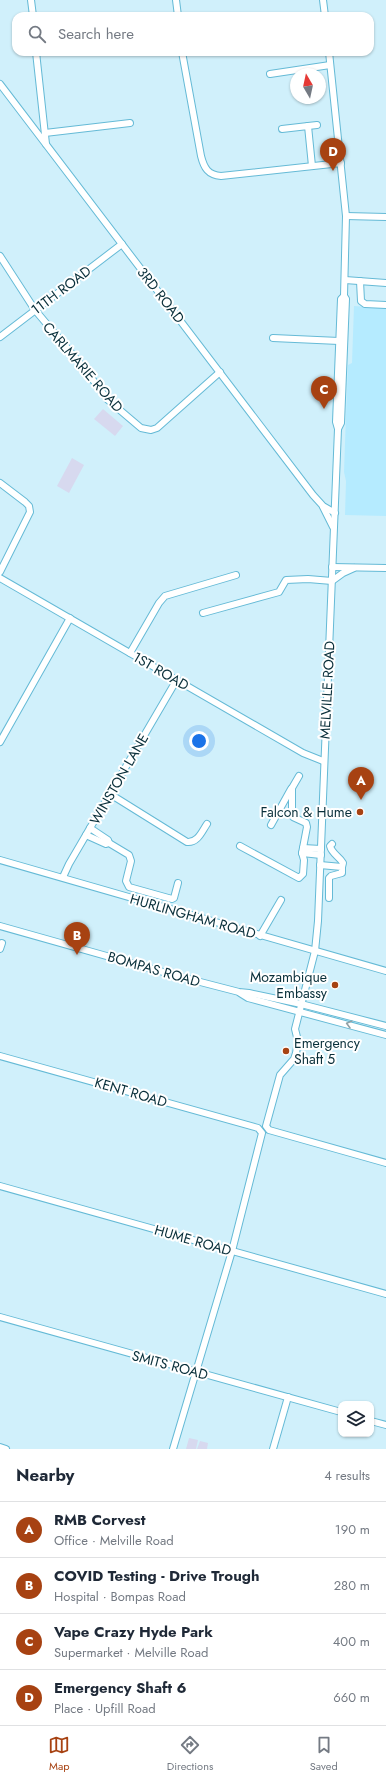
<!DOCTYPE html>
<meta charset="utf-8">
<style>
body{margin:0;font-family:Jost,sans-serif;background:#f6f6f7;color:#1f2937}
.controls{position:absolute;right:12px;bottom:12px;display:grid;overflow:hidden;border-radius:8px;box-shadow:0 1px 3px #0004}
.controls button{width:36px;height:36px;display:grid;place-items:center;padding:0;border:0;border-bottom:1px solid #e0e1e3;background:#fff;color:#1f2937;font:20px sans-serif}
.compass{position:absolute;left:290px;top:68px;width:36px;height:36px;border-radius:50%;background:#fff;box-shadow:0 1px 3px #0004;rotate:351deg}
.you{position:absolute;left:199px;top:741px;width:14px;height:14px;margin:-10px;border:3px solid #fff;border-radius:50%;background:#1a73e8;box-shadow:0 0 0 6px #1a73e833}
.badge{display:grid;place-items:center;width:26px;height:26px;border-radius:50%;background:#a74212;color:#fff;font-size:13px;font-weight:700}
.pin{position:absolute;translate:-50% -33px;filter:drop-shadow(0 1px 2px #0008)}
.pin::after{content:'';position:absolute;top:21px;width:14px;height:12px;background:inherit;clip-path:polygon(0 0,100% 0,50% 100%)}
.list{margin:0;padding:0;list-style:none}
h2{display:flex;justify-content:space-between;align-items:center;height:52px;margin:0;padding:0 16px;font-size:17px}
h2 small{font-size:13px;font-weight:400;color:#747a83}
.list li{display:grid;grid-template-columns:26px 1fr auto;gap:12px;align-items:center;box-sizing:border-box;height:56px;padding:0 16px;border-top:1px solid #e0e1e3}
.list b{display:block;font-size:15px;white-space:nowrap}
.list p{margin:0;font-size:13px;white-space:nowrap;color:#747a83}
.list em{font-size:13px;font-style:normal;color:#747a83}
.icon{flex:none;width:22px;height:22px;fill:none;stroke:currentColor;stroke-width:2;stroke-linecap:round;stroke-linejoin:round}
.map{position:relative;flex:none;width:386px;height:1449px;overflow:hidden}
.search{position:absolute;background:#fff;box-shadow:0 1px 3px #0004;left:12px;right:12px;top:12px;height:44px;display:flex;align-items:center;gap:10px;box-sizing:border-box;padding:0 14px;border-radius:12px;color:#747a83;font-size:15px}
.sheet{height:276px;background:#fff}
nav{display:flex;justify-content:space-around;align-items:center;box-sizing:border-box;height:56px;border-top:1px solid #e0e1e3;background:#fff;font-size:11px;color:#747a83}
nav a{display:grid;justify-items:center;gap:2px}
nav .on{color:#a74212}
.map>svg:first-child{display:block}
</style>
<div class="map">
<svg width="386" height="1449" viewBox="0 0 386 1449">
<rect width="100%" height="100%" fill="#d0f0fb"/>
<polygon fill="#b5ebff" points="354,306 386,308 386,516 345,515 346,481 344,472 346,415 348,365 352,363"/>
<g fill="#d7d9ef">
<polygon points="103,409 123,426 115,436 94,419"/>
<polygon points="72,458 84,465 69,493 57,486"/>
<polygon points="189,1438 198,1440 196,1449 186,1449"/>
<polygon points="200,1441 208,1443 207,1449 197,1449"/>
</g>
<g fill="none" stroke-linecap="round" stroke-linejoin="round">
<defs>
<g id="minor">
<polyline points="31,0 33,16"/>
<polyline points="176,0 178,16"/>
<polyline points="323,0 325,16"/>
<polyline points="36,52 46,144"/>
<path d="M182 52 201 156C204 168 208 175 221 176L341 163"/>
<polyline points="329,52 346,216 344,296 346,299 341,423 338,429 318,921 315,951 295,1029 298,1041 296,1053 294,1059 280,1075 266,1126 269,1130 386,1163"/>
<polyline points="270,74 330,65"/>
<polyline points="0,84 313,495 323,506 335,513"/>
<polyline points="308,126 317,125"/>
<polyline points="282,129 308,126 312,166"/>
<polyline points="45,133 130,123"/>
<polyline points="346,216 386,217"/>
<polyline points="0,256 35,310 84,368 108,400 141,428 151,430 157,428 220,372"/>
<polyline points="345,280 386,283"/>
<polyline points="360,281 361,301 365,304 386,305"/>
<polyline points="0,337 122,244"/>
<polyline points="273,338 339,341"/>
<polyline points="338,429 336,422 341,299 344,296"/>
<polyline points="0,483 25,502 29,506 30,512 0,572"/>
<polyline points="323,507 333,527"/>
<polyline points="332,567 386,568"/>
<polyline points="0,578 303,753 323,761"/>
<polyline points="203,613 279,592 286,580 308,579 332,581 343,573 354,568"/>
<polyline points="130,653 159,603 165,596 236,575"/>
<polyline points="0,742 70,618"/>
<path d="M110 794 187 842C198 843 202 831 207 824"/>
<polyline points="271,825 291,789"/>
<polyline points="90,828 108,840 109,843"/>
<polyline points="86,835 106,844 109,843 129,855 131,861 126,881 129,887 172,899 174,898 178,883"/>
<path d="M332 844 330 846C332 854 339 856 343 863L342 867"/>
<polyline points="240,846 299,878 303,874 304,860 302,853 307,827 306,823 293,817 292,813 292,788 299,776"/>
<polyline points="303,848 321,849"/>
<polyline points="302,853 321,855"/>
<polyline points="0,860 386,971"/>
<polyline points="320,865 342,867 342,873 331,876 329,878 329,898"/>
<polyline points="63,877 69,864 176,681"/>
<polyline points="0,926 181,977 239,992 249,993 301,1004 386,1026"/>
<polyline points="260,936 281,900"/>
<polyline points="0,949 2,943"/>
<polyline points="240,993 248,998 386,1035"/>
<polyline points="0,1056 258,1128 262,1133 232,1251 173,1449"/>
<polyline points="0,1186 386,1294"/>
<polyline points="0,1317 341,1412"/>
<polyline points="371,1421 386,1425"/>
<polyline points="0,1447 6,1449"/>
<polyline points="273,1449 288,1397"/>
</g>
</defs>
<use href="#minor" stroke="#65bad6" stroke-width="8"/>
<use href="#minor" stroke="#fff" stroke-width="6"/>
</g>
<defs><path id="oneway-chevron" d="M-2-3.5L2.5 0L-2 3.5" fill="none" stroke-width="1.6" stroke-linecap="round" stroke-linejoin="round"/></defs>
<use stroke="#90a1a6" href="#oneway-chevron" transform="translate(349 1024) rotate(-165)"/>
<g fill="#a74212" stroke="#fff" stroke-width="1.5">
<circle cx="360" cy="812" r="4"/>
<circle cx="335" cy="985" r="4"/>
<circle cx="286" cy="1051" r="4"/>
</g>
<g text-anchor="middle" stroke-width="4" stroke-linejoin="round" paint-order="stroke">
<g font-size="14" fill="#092f3a" stroke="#fff">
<text transform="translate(61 290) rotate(-37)" y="5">11TH ROAD</text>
<text transform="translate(161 295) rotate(52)" y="5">3RD ROAD</text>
<text transform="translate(83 367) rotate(49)" y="5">CARLMARIE ROAD</text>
<text transform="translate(161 671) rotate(30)" y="5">1ST ROAD</text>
<text transform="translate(327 690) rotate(-87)" y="5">MELVILLE ROAD</text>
<text transform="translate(119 779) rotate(-60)" y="5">WINSTON LANE</text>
<text transform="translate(193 916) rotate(16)" y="5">HURLINGHAM ROAD</text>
<text transform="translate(154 969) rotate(16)" y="5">BOMPAS ROAD</text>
<text transform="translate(131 1092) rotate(16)" y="5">KENT ROAD</text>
<text transform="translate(193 1240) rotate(16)" y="5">HUME ROAD</text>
<text transform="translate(170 1365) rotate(15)" y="5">SMITS ROAD</text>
</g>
<g font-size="14" fill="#092f3a" stroke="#fff" text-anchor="end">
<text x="352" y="817">Falcon &amp; Hume</text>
<text x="327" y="982">Mozambique<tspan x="327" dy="16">Embassy</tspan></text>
<text x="294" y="1048" text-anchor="start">Emergency<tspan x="294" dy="16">Shaft 5</tspan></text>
</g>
</g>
</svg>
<div class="controls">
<button><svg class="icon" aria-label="layers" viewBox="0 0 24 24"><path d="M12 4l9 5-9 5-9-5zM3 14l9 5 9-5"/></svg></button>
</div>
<svg class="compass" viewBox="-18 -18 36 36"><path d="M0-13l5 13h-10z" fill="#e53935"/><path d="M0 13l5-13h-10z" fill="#747a83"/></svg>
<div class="you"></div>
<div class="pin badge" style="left:361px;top:800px">A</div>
<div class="pin badge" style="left:77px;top:955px">B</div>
<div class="pin badge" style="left:324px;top:409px">C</div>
<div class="pin badge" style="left:333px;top:171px">D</div>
<div class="search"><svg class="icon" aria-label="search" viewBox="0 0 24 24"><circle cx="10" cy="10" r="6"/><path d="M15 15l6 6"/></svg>Search here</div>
</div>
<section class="sheet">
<h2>Nearby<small>4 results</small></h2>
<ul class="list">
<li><span class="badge">A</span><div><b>RMB Corvest</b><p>Office · Melville Road</p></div><em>190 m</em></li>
<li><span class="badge">B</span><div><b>COVID Testing - Drive Trough</b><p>Hospital · Bompas Road</p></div><em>280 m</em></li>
<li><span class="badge">C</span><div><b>Vape Crazy Hyde Park</b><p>Supermarket · Melville Road</p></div><em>400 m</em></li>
<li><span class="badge">D</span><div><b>Emergency Shaft 6</b><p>Place · Upfill Road</p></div><em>660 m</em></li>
</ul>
</section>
<nav>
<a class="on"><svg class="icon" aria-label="map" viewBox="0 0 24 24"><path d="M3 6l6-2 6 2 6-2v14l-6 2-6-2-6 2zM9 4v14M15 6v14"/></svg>Map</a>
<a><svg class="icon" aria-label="directions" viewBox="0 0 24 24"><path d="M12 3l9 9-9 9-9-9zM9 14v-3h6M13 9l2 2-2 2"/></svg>Directions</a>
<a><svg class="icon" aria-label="saved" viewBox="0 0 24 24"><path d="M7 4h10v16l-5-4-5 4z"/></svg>Saved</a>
</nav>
